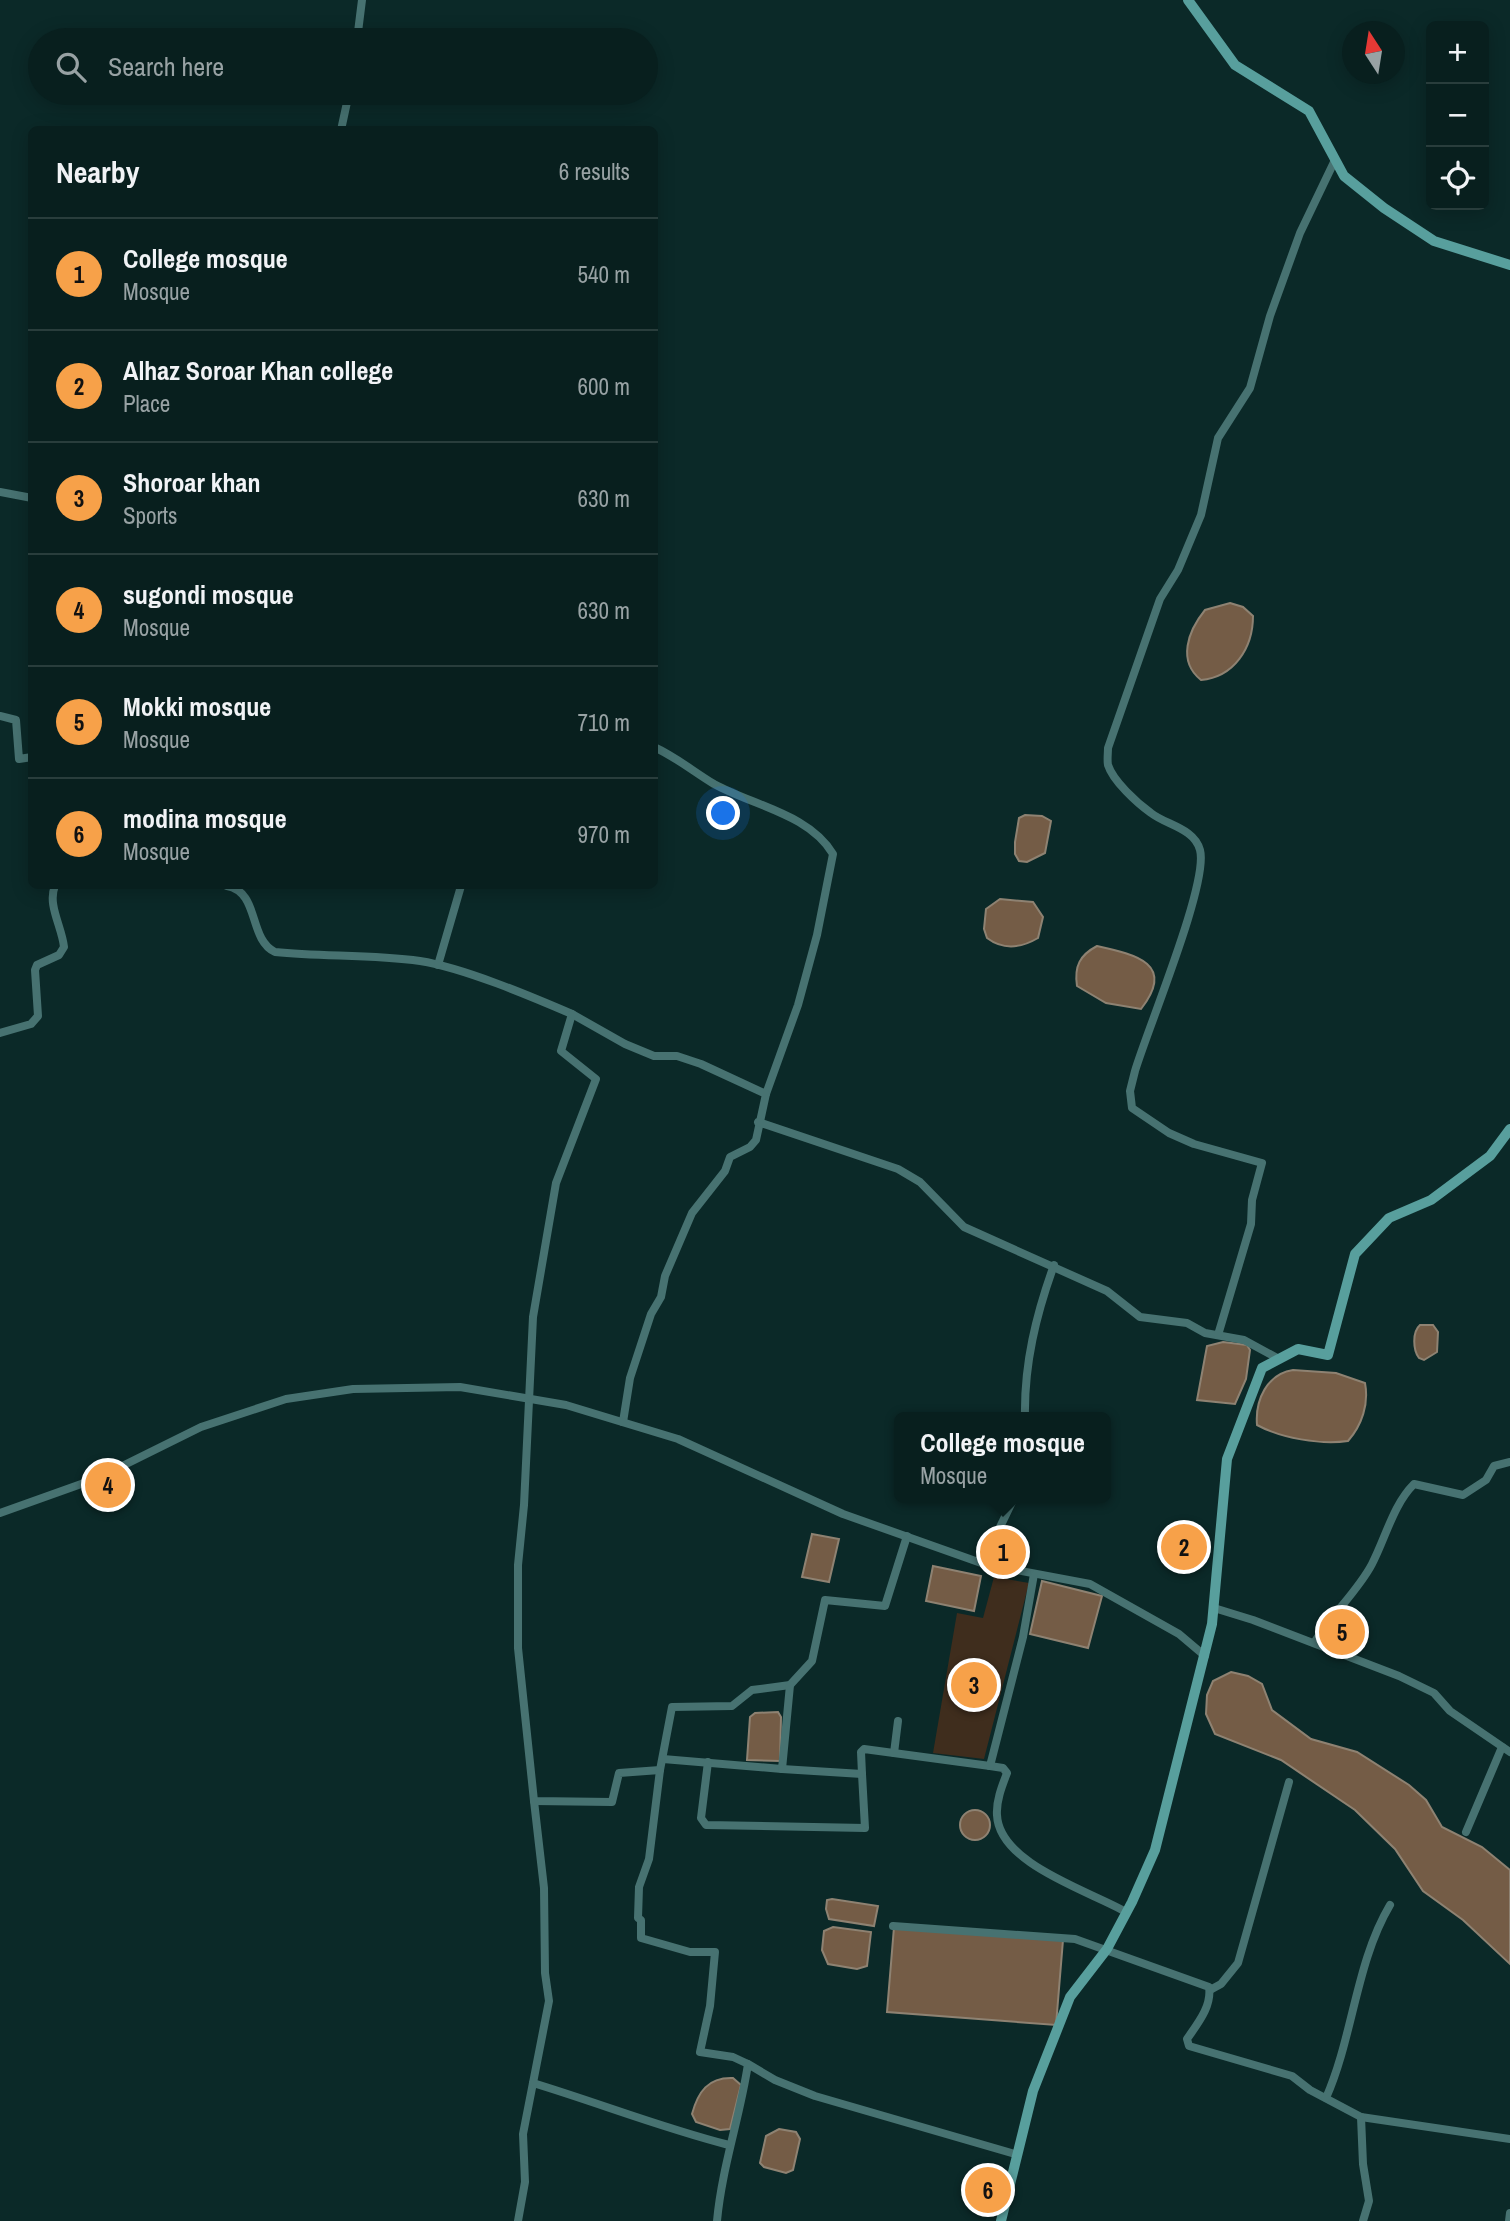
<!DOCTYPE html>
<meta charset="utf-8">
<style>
body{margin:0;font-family:"Archivo Narrow",sans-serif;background:#162c2b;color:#f1f3f6}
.controls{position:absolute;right:21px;top:21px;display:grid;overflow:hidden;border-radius:10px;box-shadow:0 4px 18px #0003}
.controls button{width:63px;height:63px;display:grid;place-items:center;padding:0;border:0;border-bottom:2px solid #293d3c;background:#081f1e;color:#f1f3f6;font:35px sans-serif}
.compass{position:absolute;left:1342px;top:21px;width:63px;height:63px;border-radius:50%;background:#081f1e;box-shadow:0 4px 18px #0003;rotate:348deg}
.you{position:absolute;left:724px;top:814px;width:24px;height:24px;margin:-18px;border:5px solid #fff;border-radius:50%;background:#1a73e8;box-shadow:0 0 0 10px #1a73e833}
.badge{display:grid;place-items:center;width:46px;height:46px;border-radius:50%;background:#f7a149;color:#111;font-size:23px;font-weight:700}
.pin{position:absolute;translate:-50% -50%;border:4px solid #fff;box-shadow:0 2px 7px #0006}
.popup{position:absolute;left:894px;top:1412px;width:217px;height:91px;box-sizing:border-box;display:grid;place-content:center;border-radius:10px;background:#081f1e;filter:drop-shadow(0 2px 5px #0005);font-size:23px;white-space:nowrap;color:#98a2a4}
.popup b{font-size:26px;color:#f1f3f6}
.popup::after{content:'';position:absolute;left:50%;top:100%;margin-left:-14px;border:14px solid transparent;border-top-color:#081f1e}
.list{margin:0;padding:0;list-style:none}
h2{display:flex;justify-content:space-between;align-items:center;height:91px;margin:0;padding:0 28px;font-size:30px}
h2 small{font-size:23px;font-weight:400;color:#98a2a4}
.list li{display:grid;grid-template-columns:46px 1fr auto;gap:21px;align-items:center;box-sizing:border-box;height:112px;padding:0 28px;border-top:2px solid #293d3c}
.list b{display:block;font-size:26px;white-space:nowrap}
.list p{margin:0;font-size:23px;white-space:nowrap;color:#98a2a4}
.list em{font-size:23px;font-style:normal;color:#98a2a4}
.icon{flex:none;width:38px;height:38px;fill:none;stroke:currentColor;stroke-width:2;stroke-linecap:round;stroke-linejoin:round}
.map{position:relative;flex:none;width:1510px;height:2221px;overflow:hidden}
.search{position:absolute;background:#081f1e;box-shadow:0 4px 18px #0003;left:28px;top:28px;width:630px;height:77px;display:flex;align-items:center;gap:18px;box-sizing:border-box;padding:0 24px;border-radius:38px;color:#98a2a4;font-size:26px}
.panel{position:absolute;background:#081f1e;box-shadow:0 4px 18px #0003;left:28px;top:126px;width:630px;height:763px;border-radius:10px}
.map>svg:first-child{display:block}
</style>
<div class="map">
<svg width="1510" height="2221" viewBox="0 0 1510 2221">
<rect width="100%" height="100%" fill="#0b2928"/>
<polygon fill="#3f2d1d" points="994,1577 1029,1583 984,1759 933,1753 957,1613 983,1618"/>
<g fill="#745c46" stroke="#8e8272" stroke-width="2">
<path d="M1230 603 1243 607 1253 616C1253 648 1234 677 1201 680 1177 661 1188 631 1205 610Z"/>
<polygon points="1025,815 1042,816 1051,821 1045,853 1027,862 1019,861 1015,854 1015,842 1019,818"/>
<path d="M1000 899 1033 902 1043 917 1038 938C1021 948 1003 950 987 938L984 929 986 909Z"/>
<path d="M1097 946C1137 955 1176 964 1141 1009L1106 1003 1077 986C1074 966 1080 955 1097 946Z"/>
<path d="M1420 1325H1433L1438 1332 1437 1352 1424 1360 1419 1358C1413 1350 1412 1332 1420 1325Z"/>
<polygon points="1223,1342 1247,1345 1250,1350 1246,1379 1235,1404 1197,1400 1207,1346"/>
<path d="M1293 1370 1336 1373 1365 1383C1369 1404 1362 1425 1348 1441 1320 1445 1281 1438 1257 1425 1255 1400 1267 1374 1293 1370Z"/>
<polygon points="812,1534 839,1539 829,1582 802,1577"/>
<polygon points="933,1566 981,1576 974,1611 926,1601"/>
<polygon points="1042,1581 1102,1596 1088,1648 1030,1634"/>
<polygon points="1231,1672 1248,1676 1262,1684 1272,1710 1311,1739 1357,1752 1409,1785 1426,1800 1442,1827 1482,1847 1510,1870 1510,1964 1463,1920 1423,1891 1395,1849 1355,1810 1281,1760 1215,1734 1206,1714 1207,1695 1213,1681"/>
<polygon points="778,1712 781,1717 780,1761 747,1760 750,1717 755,1713"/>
<circle cx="975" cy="1825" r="15"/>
<polygon points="832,1899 878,1906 874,1926 829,1919 826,1909 827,1900"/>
<polygon points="833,1927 871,1932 867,1966 857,1969 828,1964 822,1950 824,1931"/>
<polygon points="894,1927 1063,1940 1056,2025 887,2012"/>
<path d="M733 2078 741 2085 730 2129 720 2130 696 2122 692 2114C698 2092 708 2077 733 2078Z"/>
<polygon points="779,2129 796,2132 800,2139 793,2170 786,2173 764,2167 760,2163 766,2136"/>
</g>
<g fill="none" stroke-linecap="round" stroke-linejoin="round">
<g stroke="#477271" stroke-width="8">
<polyline points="357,40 362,0"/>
<polyline points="341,130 349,93"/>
<polyline points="0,492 32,498"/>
<polyline points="0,716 16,720 19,759 32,757"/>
<path d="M654 747C676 757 694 772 714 784 754 806 809 814 833 854L817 935 798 1005 766 1094"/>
<path d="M227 886C260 892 248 939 275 952 323 957 371 954 420 961 464 968 530 996 572 1014L561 1051 596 1079 556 1183 533 1317 524 1505 518 1565V1648L534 1801 612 1802 619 1773 660 1770 672 1707 732 1706 752 1690 790 1685 812 1661 825 1600 885 1606 907 1536"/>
<polyline points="438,965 461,886"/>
<polyline points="572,1014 625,1044 654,1056 677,1056 701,1064 766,1094 756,1140 750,1147 730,1157 725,1171 692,1213 665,1276 661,1297 651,1314 630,1378 623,1422"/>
<path d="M0 1033 31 1024 38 1016 35 970 37 965 59 955 64 947C62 927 47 904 55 886"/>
<polyline points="758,1122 898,1169 920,1182 964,1227 1107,1291 1140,1317 1187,1323 1205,1333 1244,1340 1279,1359"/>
<path d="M1218 1335 1251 1224 1252 1200 1262 1163 1194 1144 1169 1133 1132 1108 1130 1091 1135 1071C1147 1030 1209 883 1200 850 1194 828 1166 825 1151 813 1137 803 1113 781 1108 765 1107 760 1108 753 1108 748L1160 599 1178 570 1201 515 1218 438 1250 388 1270 316 1300 233 1335 160"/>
<path d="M1025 1417C1024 1364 1036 1315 1054 1265"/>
<polyline points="0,1513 98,1478 201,1427 286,1399 353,1389 460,1387 566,1405 678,1439 843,1514 984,1564 1090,1584 1179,1634 1205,1656"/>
<polyline points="986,1564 988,1552 1014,1498"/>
<polyline points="1214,1608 1253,1620 1399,1676 1434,1693 1450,1711 1510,1752"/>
<path d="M1314 1643C1331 1615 1358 1591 1372 1564 1386 1537 1393 1505 1414 1484L1463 1495 1486 1480 1494 1466 1510 1462"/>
<polyline points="894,1753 898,1721"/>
<polyline points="663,1759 782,1769 790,1685"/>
<polyline points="708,1762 701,1818 706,1825 865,1828 862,1774"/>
<path d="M990 1766 1003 1768 1007 1773C1002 1786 996 1801 997 1815 999 1864 1090 1891 1126 1912"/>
<polyline points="782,1769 862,1774 861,1752 864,1749 990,1766 1023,1637 1034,1574"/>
<path d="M660 1770 649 1859 639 1887 638 1918 641 1920V1938L690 1952H715L710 2006 700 2052 733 2057 748 2064C740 2117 722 2167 717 2221"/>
<polyline points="1466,1832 1502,1747"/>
<path d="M893 1926 1075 1939 1209 1987C1212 2006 1198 2023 1187 2039L1189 2046 1292 2076 1310 2090 1361 2117 1510 2139"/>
<polyline points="1210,1990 1221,1984 1238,1963 1289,1782"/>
<polyline points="748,2064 775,2080 815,2096 1015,2154"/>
<path d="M533 2083C599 2103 662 2128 729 2145"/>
<path d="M1326 2098C1353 2037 1356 1962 1390 1905"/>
<polyline points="1361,2117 1363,2164 1369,2201 1363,2221"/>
<polyline points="518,2221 525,2182 523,2134 549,2001 545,1973 544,1888 534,1801"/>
<polyline points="1509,2221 1510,2213"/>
</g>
<g stroke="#589f9d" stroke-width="10">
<polyline points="1188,0 1235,65 1309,111 1344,176 1384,208 1434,241 1510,265"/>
<polyline points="1001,2221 1033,2091 1070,1997 1107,1949 1132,1902 1155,1850 1212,1624 1227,1459 1262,1368 1298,1349 1328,1355 1355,1254 1389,1218 1431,1200 1490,1156 1510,1129"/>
</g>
</g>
</svg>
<div class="controls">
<button>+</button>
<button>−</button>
<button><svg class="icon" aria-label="locate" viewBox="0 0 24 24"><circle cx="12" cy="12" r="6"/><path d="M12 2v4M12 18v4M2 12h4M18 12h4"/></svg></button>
</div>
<svg class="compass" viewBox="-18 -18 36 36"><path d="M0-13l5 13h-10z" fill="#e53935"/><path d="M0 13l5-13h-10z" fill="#98a2a4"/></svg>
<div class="you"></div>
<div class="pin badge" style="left:1003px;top:1552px">1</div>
<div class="popup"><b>College mosque</b>Mosque</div>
<div class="pin badge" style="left:1184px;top:1547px">2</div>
<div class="pin badge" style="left:974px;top:1685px">3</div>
<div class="pin badge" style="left:108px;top:1485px">4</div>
<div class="pin badge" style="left:1342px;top:1632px">5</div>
<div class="pin badge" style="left:988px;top:2190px">6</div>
<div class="search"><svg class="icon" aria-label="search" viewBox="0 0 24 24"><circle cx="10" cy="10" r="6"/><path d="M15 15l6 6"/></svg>Search here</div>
<section class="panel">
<h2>Nearby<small>6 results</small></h2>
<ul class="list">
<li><span class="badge">1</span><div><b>College mosque</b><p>Mosque</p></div><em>540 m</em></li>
<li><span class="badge">2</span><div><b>Alhaz Soroar Khan college</b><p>Place</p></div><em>600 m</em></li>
<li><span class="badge">3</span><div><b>Shoroar khan</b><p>Sports</p></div><em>630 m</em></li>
<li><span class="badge">4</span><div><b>sugondi mosque</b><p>Mosque</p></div><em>630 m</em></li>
<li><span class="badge">5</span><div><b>Mokki mosque</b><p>Mosque</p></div><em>710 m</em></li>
<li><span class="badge">6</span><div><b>modina mosque</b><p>Mosque</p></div><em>970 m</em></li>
</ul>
</section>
</div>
